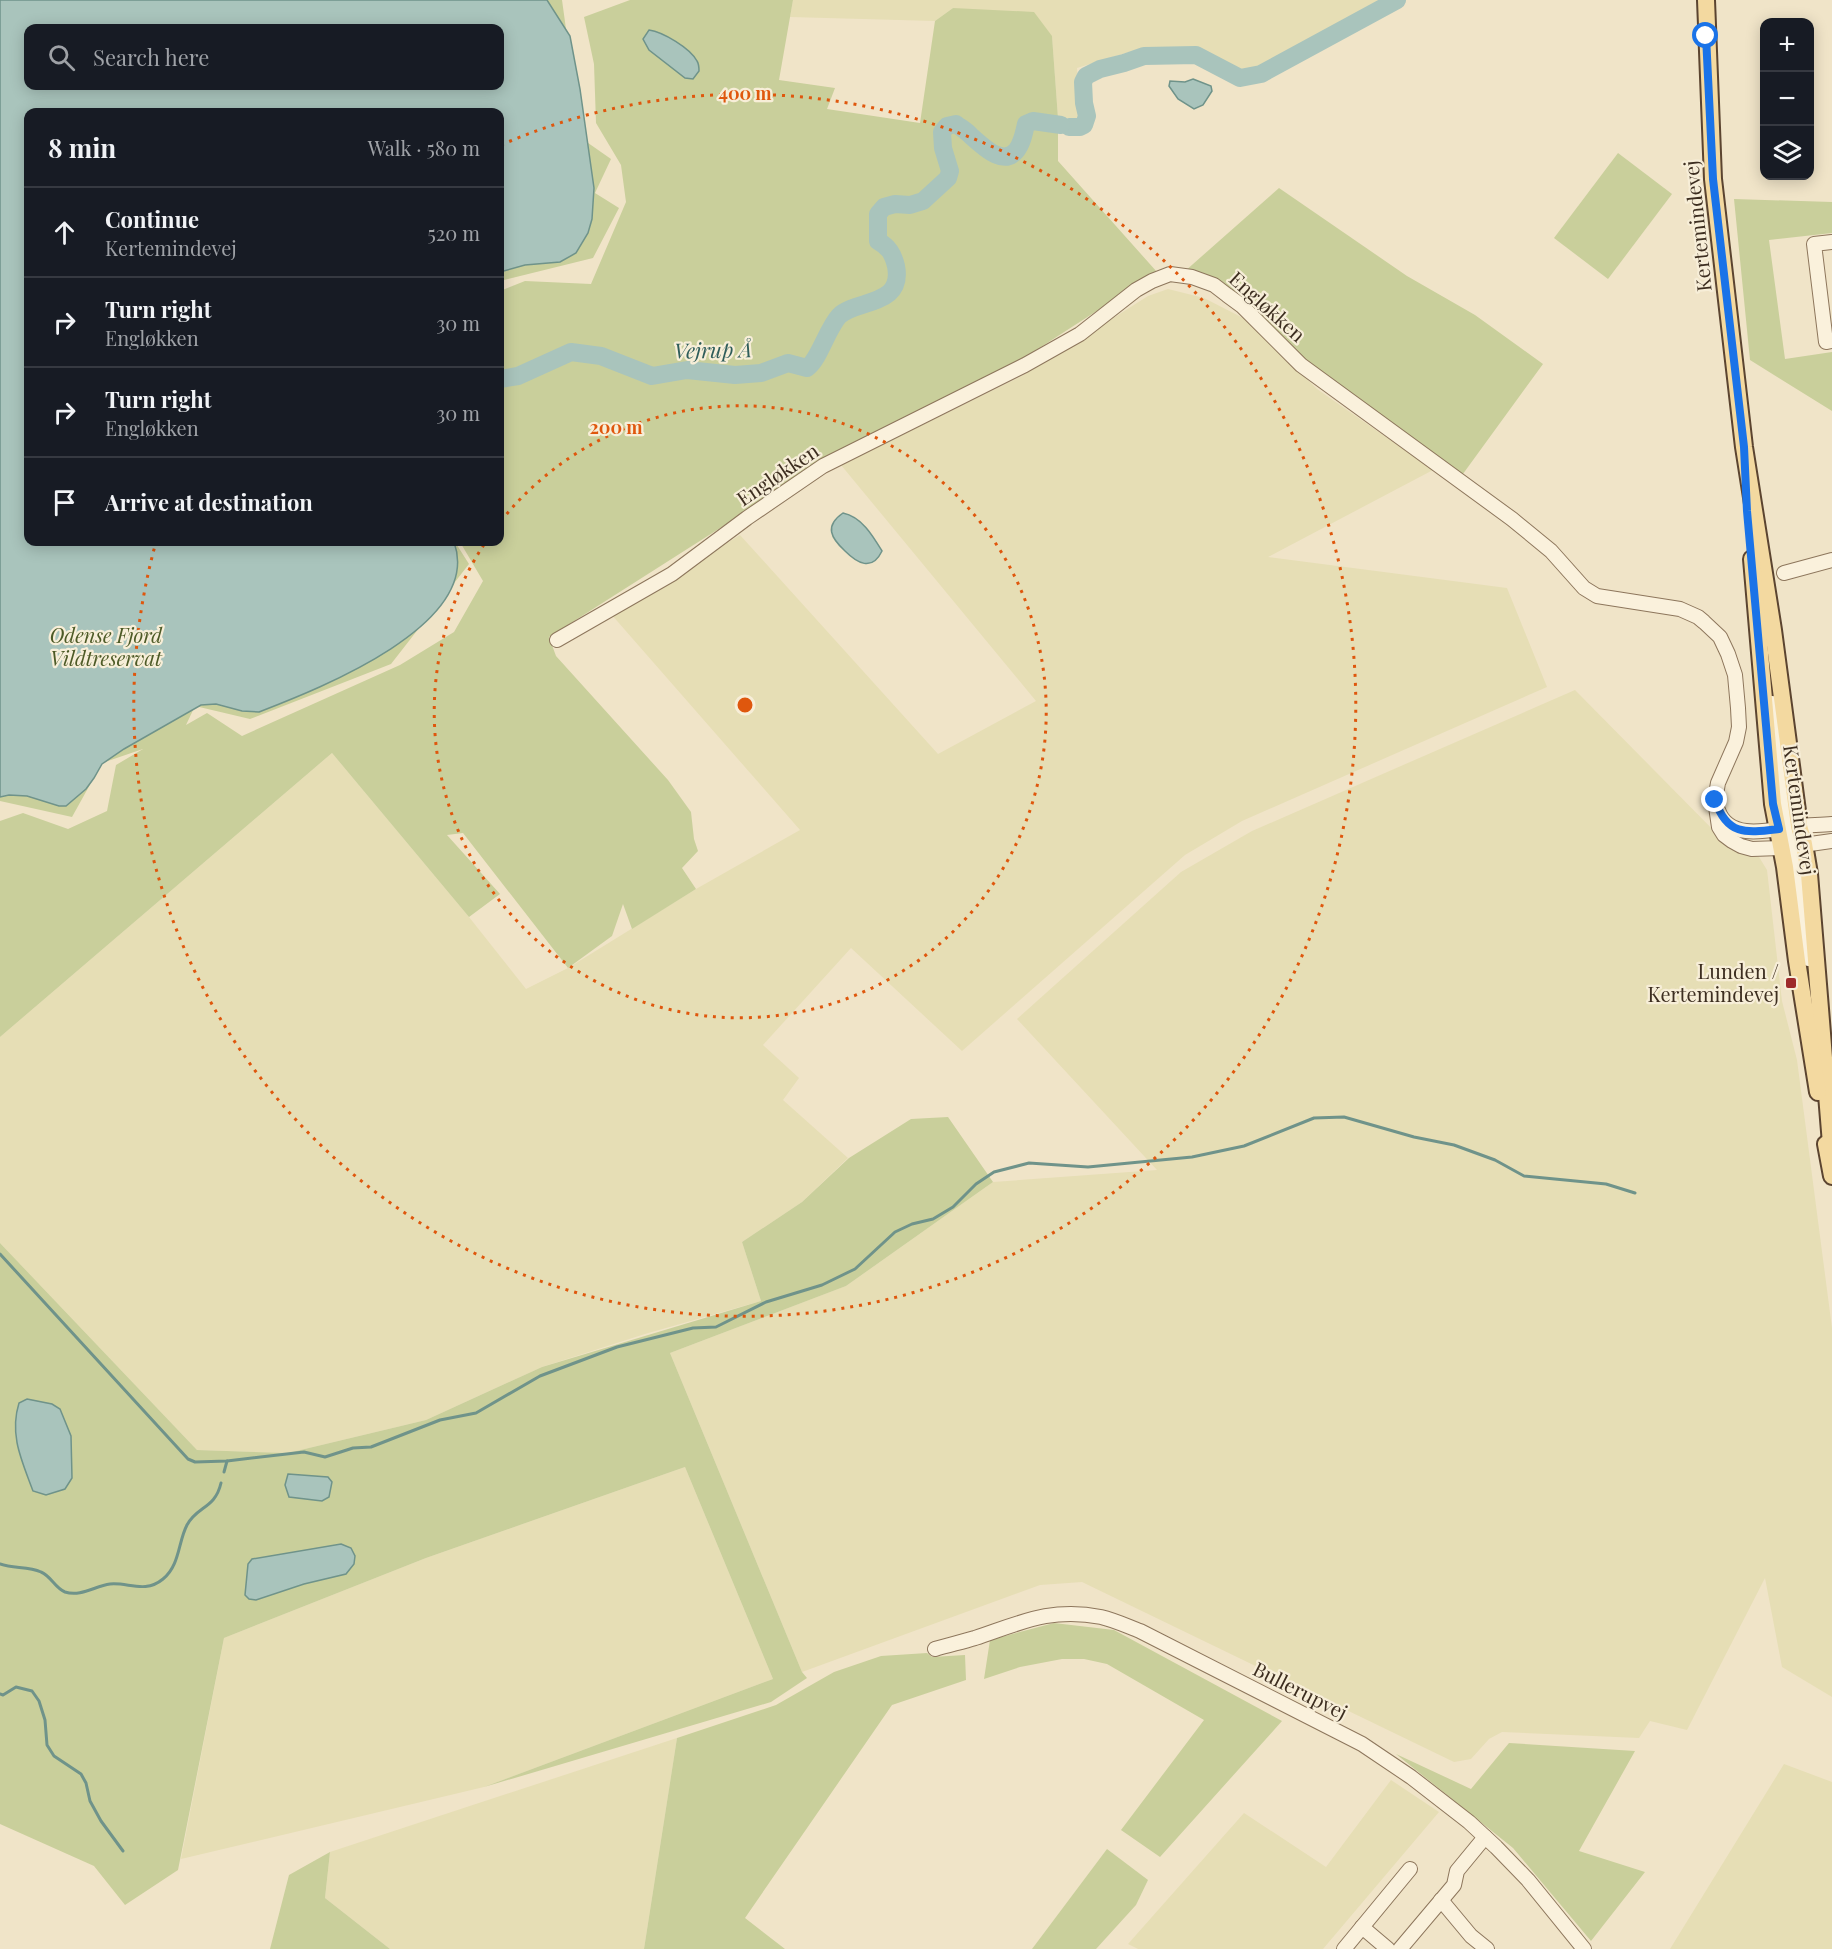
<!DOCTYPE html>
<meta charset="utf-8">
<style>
body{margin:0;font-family:"Playfair Display",serif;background:#20242c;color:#f1f3f6}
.controls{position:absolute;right:18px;top:18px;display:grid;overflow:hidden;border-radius:12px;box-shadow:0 3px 15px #0003}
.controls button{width:54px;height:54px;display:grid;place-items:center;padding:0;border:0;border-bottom:2px solid #363941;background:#171b24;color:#f1f3f6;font:30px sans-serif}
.stop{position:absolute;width:18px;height:18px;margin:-14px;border:4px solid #1a73e8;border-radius:50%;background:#fff}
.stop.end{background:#1a73e8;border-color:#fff;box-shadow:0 2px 6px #0008}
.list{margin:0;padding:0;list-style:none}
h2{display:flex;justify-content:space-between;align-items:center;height:78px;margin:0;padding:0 24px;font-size:26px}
h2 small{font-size:20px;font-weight:400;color:#9ea1a6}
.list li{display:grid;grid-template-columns:39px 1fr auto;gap:18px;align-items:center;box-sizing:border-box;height:90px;padding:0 24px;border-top:2px solid #363941}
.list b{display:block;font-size:22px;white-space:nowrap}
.list p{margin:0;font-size:20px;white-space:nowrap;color:#9ea1a6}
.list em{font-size:20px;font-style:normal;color:#9ea1a6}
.icon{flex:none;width:33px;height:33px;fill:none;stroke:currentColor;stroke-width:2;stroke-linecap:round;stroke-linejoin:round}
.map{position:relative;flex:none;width:1832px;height:1949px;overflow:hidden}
.search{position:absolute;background:#171b24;box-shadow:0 3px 15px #0003;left:24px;top:24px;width:480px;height:66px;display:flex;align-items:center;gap:15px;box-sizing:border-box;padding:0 21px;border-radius:12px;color:#9ea1a6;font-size:22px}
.panel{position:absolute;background:#171b24;box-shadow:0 3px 15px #0003;left:24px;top:108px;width:480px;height:438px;border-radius:12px}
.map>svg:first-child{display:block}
</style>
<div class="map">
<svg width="1832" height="1949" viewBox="0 0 1832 1949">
<rect width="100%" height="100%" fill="#f0e4c8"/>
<g fill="#e6deb5">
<polygon points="793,0 1402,0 1273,62 1242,73 1208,55 1142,48 1077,68 1080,118 1058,118 1052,36 953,8 935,21 790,17"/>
<polygon points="1168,289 1204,298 1247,320 1317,389 1433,470 1268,557 1507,588 1547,687 1242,821 1185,855 962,1051 851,948 763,1045 799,1078 783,1100 848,1158 802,1202 742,1242 761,1301 645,1334 542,1367 426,1420 288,1453 197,1450 0,1243 0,1037 332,753 469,917 526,989 568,968 696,889 800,830 611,614 740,535 938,754 1036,701 841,465 1022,376 1148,296"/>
<polygon points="1575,690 1728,845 1759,857 1767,870 1782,1001 1797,1060 1832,1328 1832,1697 1782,1667 1765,1578 1687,1730 1650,1721 1639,1738 1502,1732 1489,1739 1471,1759 1454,1762 1082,1582 1040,1585 802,1672 670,1353 846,1286 993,1182 1157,1170 1017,1019 1181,872 1252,831"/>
<polygon points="685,1467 773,1679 484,1787 181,1859 224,1638 426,1558"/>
<polygon points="677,1738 644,1949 390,1949 325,1898 330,1852"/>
<polygon points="1784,1764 1832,1782 1832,1949 1670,1949"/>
<polygon points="1391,1780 1439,1812 1323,1949 1138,1949 1128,1944 1244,1813 1326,1867"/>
</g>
<g fill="#c9cf9b" fill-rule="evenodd">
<path d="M0 0H562L581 138 611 159 595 193 619 208 593 258 500 281V112H28V542H455L469 564 391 664 250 719 195 706 186 725 207 713 242 736 400 665 454 632 483 581 460 542H500V291L525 281 591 284 626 202 621 165 596 123 594 64 584 17 630 0H793L779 80 835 88 827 109 920 123 935 21 953 8 1034 12 1052 36 1058 118V161L1157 272 1027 356 815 462 816 467 549 637 556 656 668 780 691 812 694 839 698 851 682 868 696 889 632 929 623 904 612 936 568 968 463 833 447 835 500 894 469 917 332 753 0 1037V821L23 813 68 829 107 811 116 765 143 749 102 763 72 817 0 801ZM28 28H500V86H28Z"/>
<polygon points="1618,153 1672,194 1608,279 1554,238"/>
<polygon points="1279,188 1407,276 1475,315 1543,364 1460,478 1315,372 1261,318 1184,272"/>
<polygon points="1734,199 1832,202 1832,233 1769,240 1785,359 1832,352 1832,411 1750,360"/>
<polygon points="948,1117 993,1182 846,1286 670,1353 802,1672 807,1678 771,1702 484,1787 773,1679 685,1467 426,1558 224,1638 178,1870 125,1905 94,1866 0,1824 0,1243 197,1450 288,1453 426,1420 542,1367 761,1301 742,1242 802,1202 849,1158 911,1119"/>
<polygon points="1054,1623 1114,1630 1282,1721 1160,1857 1121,1830 1204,1720 1107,1664 1084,1659 1062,1659 1020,1667 984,1679 990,1640"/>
<polygon points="927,1653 932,1657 965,1655 966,1680 892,1705 745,1918 785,1949 644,1949 677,1738 776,1705 834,1672 881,1656"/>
<polygon points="1509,1743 1635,1751 1579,1851 1645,1872 1591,1941 1513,1848 1396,1754 1471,1789"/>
<polygon points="1107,1849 1148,1880 1136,1905 1096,1949 1032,1949"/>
<polygon points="330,1852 325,1898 390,1949 270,1949 289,1875"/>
</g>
<g fill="#a9c4bc" stroke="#6f938a" stroke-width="1.5" fill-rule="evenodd">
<path d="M0 0H547L570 36 580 89 594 188 592 219 588 233 576 253 560 262 525 265 500 272V112H28V542H454C484 625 318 689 259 712L242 711 216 704 201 705 124 749 102 764 94 778 86 789 66 806H59L27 796 9 795 0 797ZM28 28H500V86H28Z"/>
<path d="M649 30C663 32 690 48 697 61 699 64 699 68 699 71L693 79 685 78 649 50 643 39Z"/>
<polygon points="1193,79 1211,86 1212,91 1203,105 1194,109 1178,99 1169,86 1170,81 1185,82"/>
<path d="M843 513C862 517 873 536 882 551 872 572 857 563 845 551 831 538 824 526 843 513Z"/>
<path d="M27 1399 52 1404 60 1409 71 1436 72 1478 65 1489 46 1495 33 1491C22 1461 9 1435 19 1403Z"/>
<polygon points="288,1474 328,1477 332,1482 329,1497 322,1501 289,1497 285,1485"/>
<polygon points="341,1544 351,1548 355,1556 354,1564 346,1574 304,1584 256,1600 249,1599 245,1595 248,1564 252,1559"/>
</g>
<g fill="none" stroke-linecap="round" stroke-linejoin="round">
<g stroke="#6f938a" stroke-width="3">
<polyline points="0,1254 188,1459 195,1462 227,1461 304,1452 325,1457 353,1448 371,1447 440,1420 476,1413 540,1376 617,1347 693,1328 716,1327 766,1302 822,1285 855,1269 895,1232 912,1224 933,1219 953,1207 976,1184 994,1172 1029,1163 1088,1167 1192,1157 1244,1146 1314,1118 1344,1117 1414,1137 1454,1145 1495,1160 1524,1176 1606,1184 1635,1193"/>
<polyline points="224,1472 227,1461"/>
<path d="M0 1564C13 1569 28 1566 41 1572 51 1576 55 1588 65 1592 81 1597 95 1586 110 1584 128 1582 145 1594 163 1579 180 1565 178 1542 187 1525 197 1506 215 1509 221 1483"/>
<polyline points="0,1694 3,1695 16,1687 32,1691 39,1701 45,1720 47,1745 54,1756 81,1774 86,1783 90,1801 101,1821 123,1851"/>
</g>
<g stroke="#a9c4bc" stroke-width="18">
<polyline points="1069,127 1080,127 1084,125 1087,116 1084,103 1083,82 1086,76 1100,69 1124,63 1144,56 1196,55 1240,78 1261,74 1397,0"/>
<path d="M500 379 518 376 571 352 601 356 652 376 687 370 735 375 761 373 788 363 807 368C819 360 827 329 839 316 856 299 904 307 896 266 893 254 889 247 878 241V214L884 207 895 204 910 205 923 201 948 178 950 171 943 148 942 132 947 126 956 124C961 128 967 131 971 136 982 145 1002 167 1016 151 1022 144 1024 133 1026 124L1033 121 1061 125"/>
</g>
<defs>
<g id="minor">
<polyline points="1832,242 1814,244 1826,342 1832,341"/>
<polyline points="1784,573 1832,560"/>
<polyline points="557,640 672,574 747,518 823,466 1025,365 1080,334 1136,290 1152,281 1170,274 1192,277 1214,285 1227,295 1242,306 1301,365 1512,519 1551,551 1584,588 1597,596 1680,609 1698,617 1704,622 1720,637 1728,654 1735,675 1738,708 1739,727 1736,742 1718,783 1715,800 1719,827 1724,835 1732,841 1741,846 1752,849 1782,848 1832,841"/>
<polyline points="1772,703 1785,803 1791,827 1801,840"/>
<path d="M1718 810C1729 843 1774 829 1799 826 1810 825 1821 825 1832 824"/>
<path d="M1788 840C1800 855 1805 935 1808 959"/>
<path d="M935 1649C948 1645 962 1642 975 1638 1020 1623 1051 1607 1101 1617 1114 1620 1127 1626 1140 1631L1362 1744 1411 1777 1469 1822 1496 1847 1528 1880 1584 1949"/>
<polyline points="1441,1900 1471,1936 1487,1949"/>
<polyline points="1362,1927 1388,1949"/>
<polyline points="1344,1949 1410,1869"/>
<polyline points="1400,1949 1454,1885 1457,1871 1485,1837"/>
</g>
<g id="major">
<polyline points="1706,0 1713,179 1744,447 1773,630 1799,826 1804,844 1809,874 1832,1156"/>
<polyline points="1752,559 1773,804 1785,867 1797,961 1818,1092"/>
<polyline points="1826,1144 1832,1176"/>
</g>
</defs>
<use href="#minor" stroke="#8d765c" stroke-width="16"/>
<use href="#major" stroke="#5b4430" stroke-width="20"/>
<use href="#minor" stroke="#faf1dc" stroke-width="14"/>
<use href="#major" stroke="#f3d9a0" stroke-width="16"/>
</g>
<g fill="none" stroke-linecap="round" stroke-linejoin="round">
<path stroke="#1a73e8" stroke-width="8" d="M1706 36 1713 179 1744 447 1747 511 1773 804 1779 829C1746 833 1727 836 1715 800"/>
</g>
<g fill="none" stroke="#df570d" stroke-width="3" stroke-dasharray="3 6">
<path d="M501 521A306 306 0 1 1 485 543"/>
<path d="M501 145A611 611 0 1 1 156 542"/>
</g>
<rect fill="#9e2a2b" stroke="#f7eed8" stroke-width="2" x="1785" y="977" width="12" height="12" rx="3"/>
<g text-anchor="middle" stroke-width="4.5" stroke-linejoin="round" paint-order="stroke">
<g font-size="20" fill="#3d2e20" stroke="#f7eed8">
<text transform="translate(1698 226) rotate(-96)" y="7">Kertemindevej</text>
<text transform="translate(1267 307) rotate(42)" y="7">Engløkken</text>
<text transform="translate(778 475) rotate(-34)" y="7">Engløkken</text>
<text transform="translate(1799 810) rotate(82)" y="7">Kertemindevej</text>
<text transform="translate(1300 1691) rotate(27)" y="7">Bullerupvej</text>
</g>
<g font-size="20" font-style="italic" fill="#4d5a26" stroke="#f7eed8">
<text x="106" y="643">Odense Fjord<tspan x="106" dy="23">Vildtreservat</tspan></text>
</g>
<g font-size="20" fill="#3d2e20" stroke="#f7eed8" text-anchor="end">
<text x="1779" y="979">Lunden /<tspan x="1779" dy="23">Kertemindevej</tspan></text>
</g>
<g font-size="21" font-style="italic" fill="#2f5d5a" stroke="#f7eed8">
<text transform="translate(713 351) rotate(-1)" y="7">Vejrup Å</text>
</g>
</g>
<circle cx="745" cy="705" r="9" fill="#df570d" stroke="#f7eed8" stroke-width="3"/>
<g font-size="18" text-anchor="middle" font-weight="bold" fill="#df570d" stroke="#f7eed8" stroke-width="4.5" stroke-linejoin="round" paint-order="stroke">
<text x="745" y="100">400 m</text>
<text x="616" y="434">200 m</text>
</g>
</svg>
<div class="controls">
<button>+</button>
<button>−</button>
<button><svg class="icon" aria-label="layers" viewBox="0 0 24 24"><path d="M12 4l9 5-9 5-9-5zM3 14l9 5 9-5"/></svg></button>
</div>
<div class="stop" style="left:1706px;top:36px"></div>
<div class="stop end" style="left:1715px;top:800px"></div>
<div class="search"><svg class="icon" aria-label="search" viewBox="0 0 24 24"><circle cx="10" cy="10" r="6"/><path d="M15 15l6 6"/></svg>Search here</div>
<section class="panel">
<h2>8 min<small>Walk · 580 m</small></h2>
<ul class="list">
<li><svg class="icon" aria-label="ahead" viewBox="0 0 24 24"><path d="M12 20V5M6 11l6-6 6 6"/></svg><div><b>Continue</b><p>Kertemindevej</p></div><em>520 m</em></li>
<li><svg class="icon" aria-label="right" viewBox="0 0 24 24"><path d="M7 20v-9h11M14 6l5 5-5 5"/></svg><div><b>Turn right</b><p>Engløkken</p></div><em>30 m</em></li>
<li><svg class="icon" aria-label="right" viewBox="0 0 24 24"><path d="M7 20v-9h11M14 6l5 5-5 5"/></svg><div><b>Turn right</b><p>Engløkken</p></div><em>30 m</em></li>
<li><svg class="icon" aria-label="arrive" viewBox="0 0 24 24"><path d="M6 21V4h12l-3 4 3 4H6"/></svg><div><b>Arrive at destination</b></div></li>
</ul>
</section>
</div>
